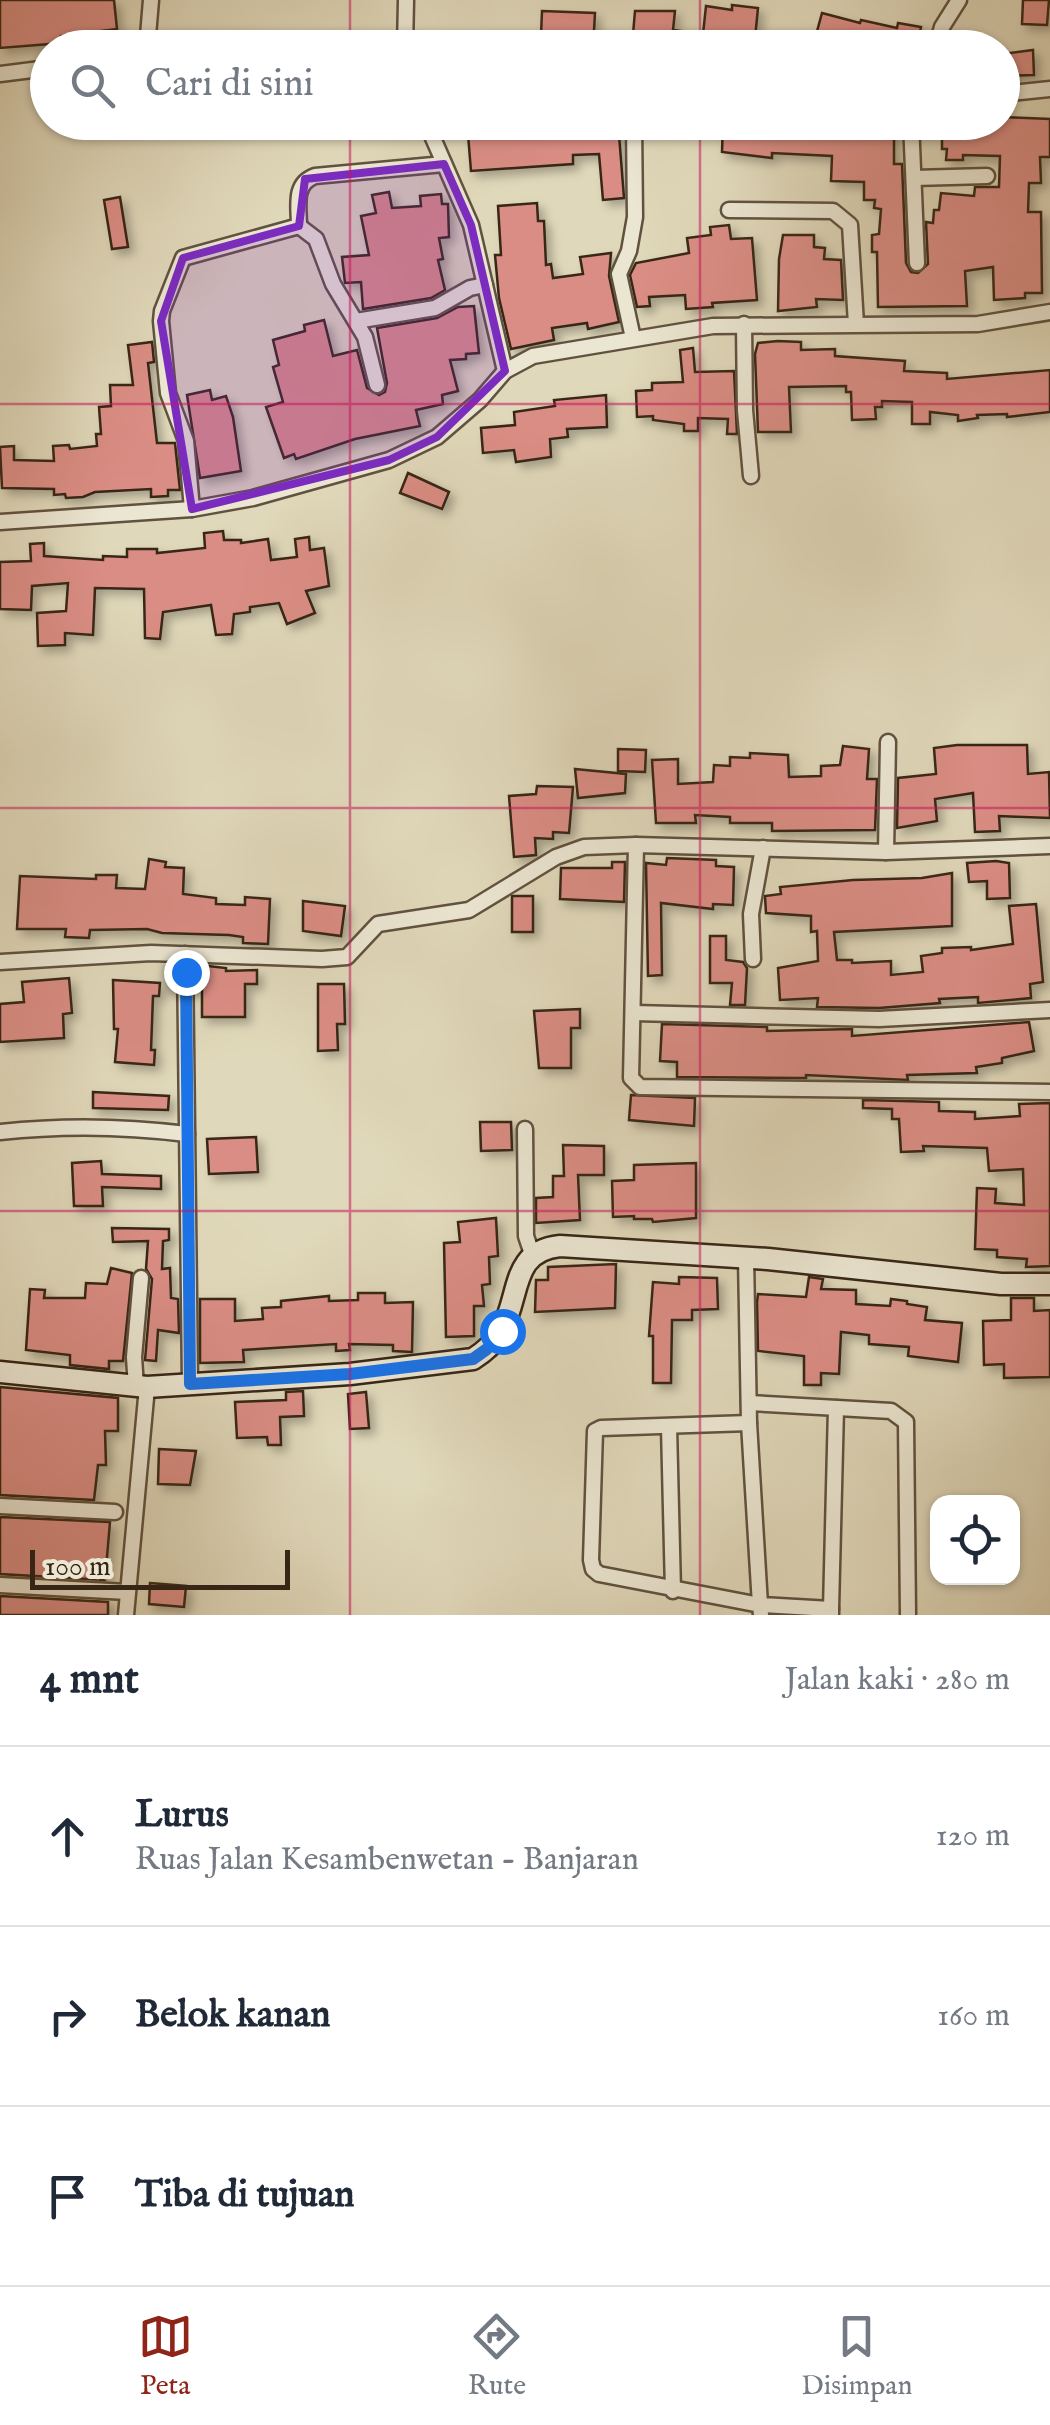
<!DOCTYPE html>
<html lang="id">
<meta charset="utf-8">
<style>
body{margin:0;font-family:"IM FELL English",serif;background:#f2f2f3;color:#1f2937}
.controls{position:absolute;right:30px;bottom:30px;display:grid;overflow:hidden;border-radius:20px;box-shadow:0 2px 8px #0004}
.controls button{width:90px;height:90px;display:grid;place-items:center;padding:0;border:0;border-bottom:2px solid #e0e1e3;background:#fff;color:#1f2937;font:50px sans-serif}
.scale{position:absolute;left:30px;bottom:25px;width:260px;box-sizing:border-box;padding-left:10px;border:5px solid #372616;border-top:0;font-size:28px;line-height:35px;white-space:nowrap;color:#372616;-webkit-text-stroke:8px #ebe6d2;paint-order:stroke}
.stop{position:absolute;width:30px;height:30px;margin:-22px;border:8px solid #1a73e8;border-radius:50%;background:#fff}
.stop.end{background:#1a73e8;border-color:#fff;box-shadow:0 2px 10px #0008}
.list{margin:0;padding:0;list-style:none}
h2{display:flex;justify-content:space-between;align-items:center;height:130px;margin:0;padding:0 40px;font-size:42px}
h2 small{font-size:32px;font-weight:400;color:#747a83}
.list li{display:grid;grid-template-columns:65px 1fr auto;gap:30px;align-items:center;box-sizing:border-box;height:180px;padding:0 40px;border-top:2px solid #e0e1e3}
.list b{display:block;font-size:38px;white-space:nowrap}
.list p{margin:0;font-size:32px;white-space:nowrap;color:#747a83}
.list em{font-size:32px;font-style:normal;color:#747a83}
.icon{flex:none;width:55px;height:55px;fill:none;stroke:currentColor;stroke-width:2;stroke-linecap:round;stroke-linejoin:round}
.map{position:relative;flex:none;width:1050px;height:1615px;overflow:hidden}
.search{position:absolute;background:#fff;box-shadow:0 2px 8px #0004;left:30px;right:30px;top:30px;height:110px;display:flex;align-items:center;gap:25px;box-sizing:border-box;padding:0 35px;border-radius:55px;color:#747a83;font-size:38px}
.sheet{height:670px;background:#fff}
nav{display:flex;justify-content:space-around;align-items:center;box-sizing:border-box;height:140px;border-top:2px solid #e0e1e3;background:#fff;font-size:28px;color:#747a83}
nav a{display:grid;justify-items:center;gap:5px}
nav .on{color:#8f2418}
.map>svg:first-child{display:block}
</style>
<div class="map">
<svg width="1050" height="1615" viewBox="0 0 1050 1615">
<defs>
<filter id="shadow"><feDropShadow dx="5.5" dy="5.5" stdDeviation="5" flood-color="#0004"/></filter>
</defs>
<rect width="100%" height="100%" fill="#e0d8ba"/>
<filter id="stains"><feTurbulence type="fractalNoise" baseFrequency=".002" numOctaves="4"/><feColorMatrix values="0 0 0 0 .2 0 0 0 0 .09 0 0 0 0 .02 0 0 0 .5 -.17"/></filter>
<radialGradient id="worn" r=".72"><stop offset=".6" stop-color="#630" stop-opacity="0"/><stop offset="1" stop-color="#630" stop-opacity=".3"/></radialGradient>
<g fill="#da8d84" stroke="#372616" stroke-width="2.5" filter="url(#shadow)">
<polygon points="0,0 114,0 117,29 61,36 62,43 0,48"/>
<polygon points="1023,0 1049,0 1047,25 1022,24"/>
<polygon points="732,5 758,8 754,48 632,46 635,11 675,11 673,30 703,34 706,6 732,10"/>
<polygon points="542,11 595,13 593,48 490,48 491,33 541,36"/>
<polygon points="822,13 860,23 861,20 897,28 898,23 921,27 917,48 875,48 835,39 833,48 813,46"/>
<polygon points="1033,50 1034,75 1002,76 1002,54"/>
<polygon points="1002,117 1050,119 1050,157 1040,157 1041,183 1029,183 1028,212 1041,212 1042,293 1025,293 1025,298 994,300 993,267 965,271 967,306 878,307 877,252 872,252 872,235 879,234 881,209 874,208 875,200 864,200 864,182 831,181 832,156 772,153 772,158 722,152 723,122 814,122 814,126 860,130 872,128 872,123 894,123 894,164 902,164 906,263 911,272 918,273 928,264 926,222 933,223 934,210 939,210 941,193 974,196 975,187 999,187 1000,156 963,155 963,160 946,160 947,149 942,149 942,122 1002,122"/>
<polygon points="467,122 618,122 624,198 603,200 599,154 573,155 573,164 471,171"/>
<polygon points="389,192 392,208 421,206 420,196 441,194 442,204 448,204 449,237 439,238 443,259 438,260 445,290 431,298 363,309 361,282 345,283 342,257 369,255 361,216 376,213 372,195"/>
<polygon points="120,197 128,247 112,249 104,200"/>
<polygon points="537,203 538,221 544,221 546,265 551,264 553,278 583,274 580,257 611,253 609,276 619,322 588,329 587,323 552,328 554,340 511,349 499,298 495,255 501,255 498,206"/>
<polygon points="729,225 731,239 752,238 757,300 712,303 713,307 686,309 685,295 649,297 650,306 637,307 630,275 636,263 689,253 687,238 711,235 710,227"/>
<polygon points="783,235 814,235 814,247 825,248 824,259 841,260 843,300 816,299 817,307 778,311 779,259"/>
<polygon points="474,306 479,353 466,354 466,359 450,360 458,391 442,395 443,404 416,410 420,426 355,439 296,459 294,454 284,458 266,407 283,402 273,367 279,365 273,340 305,331 304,325 324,320 333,356 357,350 367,388 379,395 385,392 387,383 377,328 437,318 458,307"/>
<polygon points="778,341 801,342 801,350 835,349 835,356 905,361 904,371 947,373 947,379 1050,370 1050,412 1007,417 1007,414 977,415 978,418 958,421 958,415 930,412 930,424 912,424 912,402 882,401 882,407 875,407 876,419 852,420 851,392 846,392 846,386 789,387 791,432 758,432 755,354 758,343"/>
<polygon points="152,342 154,362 148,363 157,443 175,443 180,490 168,490 168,496 151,497 151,489 95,492 83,497 66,498 65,494 54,495 54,489 2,488 0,447 14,446 14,460 54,461 53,446 69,445 70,449 97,446 96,434 101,434 99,407 111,406 110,385 133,385 128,345"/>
<polygon points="693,348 695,372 734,371 737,434 727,434 728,419 698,418 698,431 684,431 684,424 653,420 653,416 637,417 636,391 652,390 652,383 683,382 680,350"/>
<polygon points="210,390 212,400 226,396 233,417 241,471 200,478 187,395"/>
<polygon points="606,395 607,427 567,429 568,437 550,439 551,457 516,462 514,450 483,453 481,428 515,425 514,412 555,406 554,400"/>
<polygon points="408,473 449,492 442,509 400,493"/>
<polygon points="223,531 224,540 241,540 241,543 268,539 271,560 297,557 295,539 309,537 310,550 324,548 329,586 306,591 315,613 287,624 279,603 250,607 250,612 234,614 232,634 216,635 211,605 163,612 160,639 145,638 144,589 95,588 93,635 65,633 65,645 38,646 37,613 66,611 68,583 32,586 31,610 0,609 0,562 31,561 30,544 44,543 44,556 103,560 103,556 127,557 127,549 157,549 157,553 205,548 204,533"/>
<polygon points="957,745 1027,745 1028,774 1049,772 1050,818 999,816 1000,831 975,832 973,793 935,799 937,821 897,828 898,778 936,774 934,748"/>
<polygon points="843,746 869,749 867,779 877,779 875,830 772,831 772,823 730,823 730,817 695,815 696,823 656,823 652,760 678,759 678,784 713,782 714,765 730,766 730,757 750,758 750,753 788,755 789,777 821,776 821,766 840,765"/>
<polygon points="618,749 646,750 645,772 618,771"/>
<polygon points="575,769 626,774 625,793 578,798"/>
<polygon points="537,786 573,787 569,833 553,832 553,839 535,838 536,855 514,857 509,796 536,794"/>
<polygon points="667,858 716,860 716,866 734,867 733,905 713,904 713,909 661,903 662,975 648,976 646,863 666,865"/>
<polygon points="149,859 166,862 165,867 184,868 183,894 216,898 216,904 245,905 245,897 270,899 268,944 243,943 243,937 229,935 162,933 147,929 90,930 89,938 65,937 66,929 17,929 20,876 96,879 96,875 117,875 116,888 145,889"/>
<polygon points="996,861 1009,863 1010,898 987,899 987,881 969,882 967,863"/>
<polygon points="612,862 625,862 624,902 560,899 561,868 612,868"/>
<polygon points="952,873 952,926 834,932 837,960 852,960 852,963 891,961 891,975 923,972 921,956 942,953 942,948 971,947 971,950 1013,944 1009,906 1036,904 1043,982 1030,984 1031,998 978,1003 978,997 939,999 940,1003 879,1008 817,1007 818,998 780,1000 778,968 818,961 817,931 811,932 811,916 766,913 765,896 781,894 780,887 853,880 922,878"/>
<rect x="512" y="896" width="21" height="36"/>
<polygon points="303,901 345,906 341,936 303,931"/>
<polygon points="710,936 726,936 726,960 743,962 747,968 745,1005 730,1005 732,983 710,983"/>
<polygon points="199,965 226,968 226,971 257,970 257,984 245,984 245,1017 202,1017 202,986 196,986"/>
<polygon points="69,978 72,1013 63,1014 64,1038 0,1042 0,1004 24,1002 22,982"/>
<polygon points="113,980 160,983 159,996 153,996 151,1050 155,1050 154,1065 115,1062 118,1029 114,1029"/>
<polygon points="318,984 344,984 345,1024 337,1024 338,1050 318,1051"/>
<polygon points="580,1009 580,1028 571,1028 571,1068 539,1068 534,1011"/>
<polygon points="1029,1022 1034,1051 1002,1058 1002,1063 976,1067 977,1073 907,1075 908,1080 806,1075 806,1078 799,1078 677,1077 677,1062 660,1061 662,1024 767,1027 767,1031 852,1029 852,1036"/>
<polygon points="93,1092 169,1096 168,1110 93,1108"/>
<polygon points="631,1095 695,1098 694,1126 629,1120"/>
<polygon points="863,1100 939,1102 939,1111 975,1112 975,1119 1020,1116 1019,1104 1050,1103 1050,1266 1026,1267 1027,1259 997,1257 997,1250 975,1249 977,1188 996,1189 995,1203 1024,1205 1023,1169 989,1171 987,1148 923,1146 924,1151 901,1152 899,1119 892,1119 892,1109 863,1108"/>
<polygon points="480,1122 511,1122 512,1150 481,1151"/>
<polygon points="256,1137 258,1172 209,1174 207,1139"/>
<polygon points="563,1145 604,1146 604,1175 578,1175 580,1220 536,1223 536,1198 553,1197 553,1176 564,1176"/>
<polygon points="101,1161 102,1174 161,1176 161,1189 102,1187 103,1206 74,1206 72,1163"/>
<polygon points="696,1163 696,1218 653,1222 652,1219 634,1219 634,1216 613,1217 612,1181 634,1180 634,1165"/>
<polygon points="496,1218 498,1256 489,1257 490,1284 482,1285 484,1306 474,1306 474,1336 446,1337 444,1243 460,1242 458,1222"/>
<polygon points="112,1228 169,1229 169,1240 163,1241 162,1269 170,1268 171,1298 178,1299 179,1333 158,1330 156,1361 145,1360 152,1279 146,1269 148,1241 113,1242"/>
<polygon points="616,1264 615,1308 535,1312 536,1280 548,1280 548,1267"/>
<polygon points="111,1268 132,1273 123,1361 109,1361 109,1369 70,1365 70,1355 26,1350 30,1289 45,1290 44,1298 85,1298 86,1283 107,1284"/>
<polygon points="679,1277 717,1278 718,1309 692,1310 692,1320 672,1320 671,1383 653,1383 653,1336 649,1336 653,1282 679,1284"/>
<polygon points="809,1277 823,1279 821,1289 856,1290 856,1304 890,1306 891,1299 907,1301 907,1304 927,1307 925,1320 962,1323 958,1362 908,1356 909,1347 869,1344 869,1335 841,1332 839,1374 821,1373 821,1385 804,1385 804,1356 758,1351 757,1302 758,1294 806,1297"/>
<polygon points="358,1293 385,1293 385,1303 413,1302 412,1352 393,1351 393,1345 349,1344 350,1350 336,1351 336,1344 243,1350 244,1362 200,1363 200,1299 235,1299 235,1321 263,1319 262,1308 281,1307 281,1301 329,1296 329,1301 358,1300"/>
<polygon points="1011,1298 1034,1298 1034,1311 1050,1310 1050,1377 1004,1378 1004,1364 984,1365 983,1321 1011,1320"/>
<polygon points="0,1387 118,1398 118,1431 105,1431 106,1465 98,1465 94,1500 0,1495"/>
<polygon points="303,1391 304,1416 280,1417 281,1445 268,1445 267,1437 237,1438 235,1402 286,1400 286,1392"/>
<polygon points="366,1392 369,1428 350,1429 348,1394"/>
<polygon points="159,1449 196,1451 190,1485 158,1484"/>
<polygon points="0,1517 110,1522 105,1580 0,1574"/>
<polygon points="150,1583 186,1586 184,1607 149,1604"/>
<polygon points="0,1596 108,1602 108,1615 0,1615"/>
</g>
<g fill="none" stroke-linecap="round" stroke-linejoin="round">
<defs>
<g id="street">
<polyline points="142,48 148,36 151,0"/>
<polyline points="405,48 406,0"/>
<polyline points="936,48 942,27 959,0"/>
<polyline points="0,74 48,68"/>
<polyline points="1002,94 1050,89"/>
<polyline points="426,122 471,225 505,371"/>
<polyline points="911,122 917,263"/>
<polyline points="914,178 987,176"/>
<polyline points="729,210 833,211 850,225 856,324"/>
<polyline points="299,226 316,239 333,284 365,337 377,385"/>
<polyline points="356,321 435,308 470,288 485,285"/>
<polyline points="744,324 745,410 751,476"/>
<polyline points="633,338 619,274 629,251 635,217 634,122"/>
<path d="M192 509 186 441 168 393 161 321 162 311 183 258 299 226C299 206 293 184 315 176L444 164"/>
<polyline points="0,522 192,509 253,498 389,460 437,437 480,400 505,371 533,356 713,326 978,324 1050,312"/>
<polyline points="636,845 631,1078 640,1087 1050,1092"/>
<polyline points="886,852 888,742"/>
<polyline points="185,954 190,1383"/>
<polyline points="753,959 751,914 763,848"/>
<polyline points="0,962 151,953 322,959 347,957 378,924 469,910 556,857 584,847 636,845 886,852 1050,846"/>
<polyline points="634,1013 879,1019 1050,1010"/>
<polyline points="525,1129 526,1236 532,1254"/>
<path d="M0 1132C63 1125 124 1126 187 1134"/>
<polyline points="746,1257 749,1423 760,1605 831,1609 831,1615"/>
<polyline points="136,1387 134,1357 141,1278"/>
<polyline points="749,1403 891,1411 906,1422 908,1615"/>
<polyline points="749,1423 601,1428 595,1431 591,1560 593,1569 599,1574 760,1605 761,1615"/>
<polyline points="669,1427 673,1591"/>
<polyline points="0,1506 115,1512"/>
<polyline points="0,1585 127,1592"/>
<polyline points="831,1609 836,1408"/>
<polyline points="126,1615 147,1387"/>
</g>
<path id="secondary" d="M0 1372 147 1387 350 1374 473 1359C484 1352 495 1343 501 1331 521 1296 510 1251 560 1246L768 1259 1001 1284H1050"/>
</defs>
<use href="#street" stroke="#61523f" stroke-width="19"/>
<use href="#secondary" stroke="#372616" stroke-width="25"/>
<use href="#street" stroke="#ebe6d2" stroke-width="14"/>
<use href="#secondary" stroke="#ebe6d2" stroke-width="20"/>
</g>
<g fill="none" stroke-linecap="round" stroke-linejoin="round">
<polyline stroke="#1a73e8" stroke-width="12" points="186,972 190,1384 350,1374 473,1359 487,1349 502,1331"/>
</g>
<path fill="#7b2cbf" fill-opacity="0.2" stroke="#7b2cbf" stroke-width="8" stroke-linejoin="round" d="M444 164 471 225 505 371 437 437 389 460 192 509 161 321 183 258 299 226 305 179Z"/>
<path fill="none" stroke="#c2185b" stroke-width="2.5" stroke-opacity="0.55" d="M350 0V48M700 0V48M350 122V1615M700 122V1615M0 404H1050M0 808H1050M0 1211H1050"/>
<rect width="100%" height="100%" filter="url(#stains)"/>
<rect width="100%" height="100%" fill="url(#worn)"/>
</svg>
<div class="controls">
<button><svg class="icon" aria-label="locate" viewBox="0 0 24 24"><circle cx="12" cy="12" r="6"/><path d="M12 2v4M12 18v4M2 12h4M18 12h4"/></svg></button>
</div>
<div class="scale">100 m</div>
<div class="stop" style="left:502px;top:1331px"></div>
<div class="stop end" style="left:186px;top:972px"></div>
<div class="search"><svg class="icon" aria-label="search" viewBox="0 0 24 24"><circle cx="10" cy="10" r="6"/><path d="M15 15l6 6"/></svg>Cari di sini</div>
</div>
<section class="sheet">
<h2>4 mnt<small>Jalan kaki · 280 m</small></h2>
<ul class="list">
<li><svg class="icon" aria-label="ahead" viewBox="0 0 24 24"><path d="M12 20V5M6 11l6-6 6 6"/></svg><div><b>Lurus</b><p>Ruas Jalan Kesambenwetan - Banjaran</p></div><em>120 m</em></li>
<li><svg class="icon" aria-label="right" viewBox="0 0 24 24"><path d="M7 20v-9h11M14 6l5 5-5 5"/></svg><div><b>Belok kanan</b></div><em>160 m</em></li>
<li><svg class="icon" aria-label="arrive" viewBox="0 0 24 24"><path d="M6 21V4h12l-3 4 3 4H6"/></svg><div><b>Tiba di tujuan</b></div></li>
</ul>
</section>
<nav>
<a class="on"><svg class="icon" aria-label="map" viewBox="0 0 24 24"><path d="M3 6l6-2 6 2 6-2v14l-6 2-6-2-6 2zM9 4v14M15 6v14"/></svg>Peta</a>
<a><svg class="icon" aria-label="directions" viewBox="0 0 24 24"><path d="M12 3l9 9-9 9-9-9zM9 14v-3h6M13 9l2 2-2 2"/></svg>Rute</a>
<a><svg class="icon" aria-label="saved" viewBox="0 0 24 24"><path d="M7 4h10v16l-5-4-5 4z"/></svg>Disimpan</a>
</nav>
